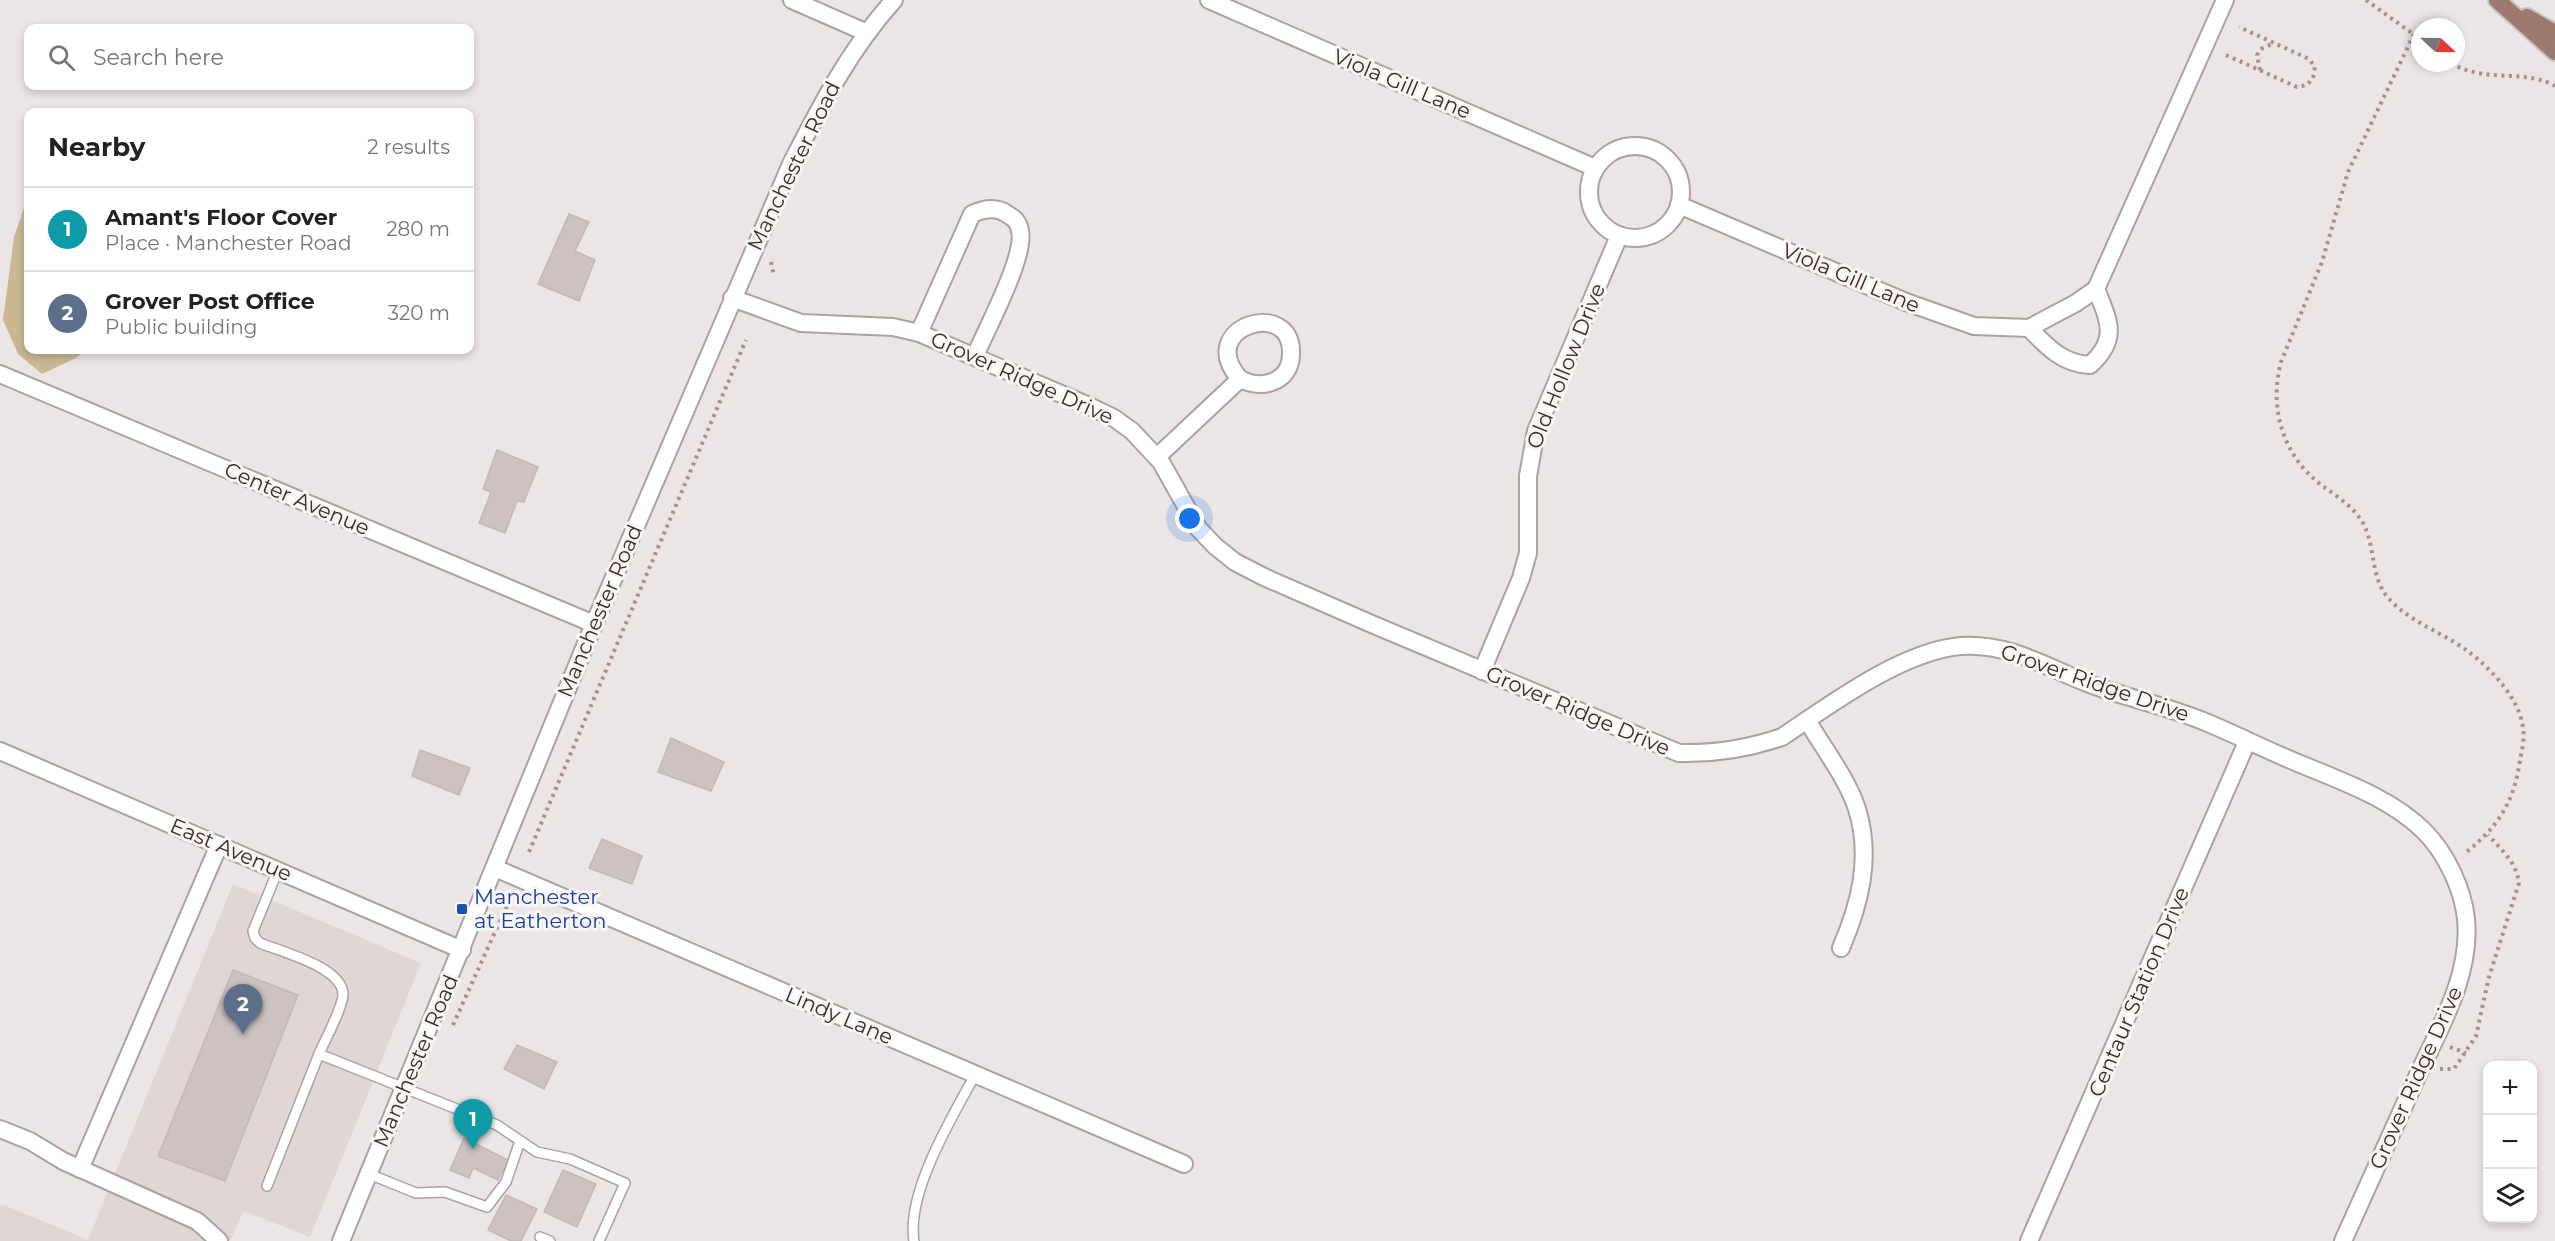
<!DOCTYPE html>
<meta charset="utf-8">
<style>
body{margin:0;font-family:Montserrat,sans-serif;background:#f2f2f2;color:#222}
.controls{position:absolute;right:18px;bottom:18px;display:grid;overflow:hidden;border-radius:12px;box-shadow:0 3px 9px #0003}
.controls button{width:54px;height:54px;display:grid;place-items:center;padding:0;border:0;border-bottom:2px solid #e0e0e0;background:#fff;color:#222;font:30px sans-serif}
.compass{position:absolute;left:2411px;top:18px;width:54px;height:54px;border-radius:50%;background:#fff;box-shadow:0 3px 9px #0003;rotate:112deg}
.you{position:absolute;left:1190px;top:519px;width:21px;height:21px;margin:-15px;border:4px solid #fff;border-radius:50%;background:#1a73e8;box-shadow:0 0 0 9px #1a73e833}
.badge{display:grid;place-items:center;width:39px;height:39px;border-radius:50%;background:#7c3aed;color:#fff;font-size:20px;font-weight:700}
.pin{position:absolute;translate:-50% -50px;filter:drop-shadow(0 2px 3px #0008)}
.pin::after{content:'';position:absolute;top:32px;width:21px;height:18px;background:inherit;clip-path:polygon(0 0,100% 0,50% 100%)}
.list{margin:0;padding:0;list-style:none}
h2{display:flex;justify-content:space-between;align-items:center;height:78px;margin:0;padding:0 24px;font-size:26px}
h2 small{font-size:20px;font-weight:400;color:#767676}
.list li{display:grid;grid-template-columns:39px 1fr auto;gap:18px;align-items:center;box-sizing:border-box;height:84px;padding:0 24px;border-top:2px solid #e0e0e0}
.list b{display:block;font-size:22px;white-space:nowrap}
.list p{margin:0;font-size:20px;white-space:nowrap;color:#767676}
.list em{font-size:20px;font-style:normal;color:#767676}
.icon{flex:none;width:33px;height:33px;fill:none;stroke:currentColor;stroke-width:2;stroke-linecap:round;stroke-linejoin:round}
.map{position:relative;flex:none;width:2555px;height:1241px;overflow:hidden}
.search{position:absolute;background:#fff;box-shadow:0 3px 9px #0003;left:24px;top:24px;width:450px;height:66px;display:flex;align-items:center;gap:15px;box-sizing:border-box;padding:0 21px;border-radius:12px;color:#767676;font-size:22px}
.panel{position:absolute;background:#fff;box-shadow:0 3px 9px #0003;left:24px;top:108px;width:450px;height:246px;border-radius:12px}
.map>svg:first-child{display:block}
</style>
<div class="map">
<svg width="2555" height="1241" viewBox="0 0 2555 1241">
<rect width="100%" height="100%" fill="#ece5e5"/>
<polygon fill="#e0d6d6" points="233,884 421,963 310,1237 243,1211 230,1241 0,1241 0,1206 4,1205 88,1240"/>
<polygon fill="#cbb893" points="28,196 28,350 87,350 74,359 42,374 18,354 3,320 14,237"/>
<g fill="#cdc2c1" stroke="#c5b9b8" stroke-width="1.5">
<polygon points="569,214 589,222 575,251 595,260 579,301 538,284"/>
<polygon points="497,450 538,467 524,502 517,501 505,533 479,523 491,492 483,489"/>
<polygon points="671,738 724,762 711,791 658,772"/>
<polygon points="420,750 470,768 459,795 412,776"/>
<polygon points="602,839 642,856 632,884 589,868"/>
<polygon points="233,970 298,995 225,1181 158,1156"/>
<polygon points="517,1045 557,1062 544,1089 504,1069"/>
<polygon points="464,1138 508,1160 498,1180 473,1168 469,1178 450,1170"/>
<polygon points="563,1170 596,1184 577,1227 544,1212"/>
<polygon points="506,1195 537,1209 521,1241 511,1241 488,1230"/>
</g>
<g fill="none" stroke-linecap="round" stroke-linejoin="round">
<defs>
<g id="service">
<path d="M278 870 253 931 255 938 260 943C282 952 342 967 343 994 343 1007 325 1040 319 1054"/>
<polyline points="369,1174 416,1193 445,1192 487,1207 506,1182 520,1141"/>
<polyline points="267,1186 319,1054 497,1125 537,1152 570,1159 625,1183 599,1241"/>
<polyline points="540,1237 550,1241"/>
<path d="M914 1241C906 1193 952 1117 975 1075"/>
</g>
<g id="minor">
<polyline points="792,0 865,32"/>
<polyline points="1209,0 1595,168"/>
<circle cx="1635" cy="192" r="46"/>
<polyline points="1679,205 1906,302 1974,326 2029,328 2076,303 2096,289 2225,0"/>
<path d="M732 298 801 323 893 327 919 333 1089 406 1114 418 1132 431 1161 462 1198 528 1215 546 1235 562 1264 577 1374 625 1679 753C1715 754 1747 749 1782 737 1831 704 1902 651 1961 646 2011 642 2052 671 2098 687 2132 699 2169 707 2203 721 2235 734 2266 750 2298 763 2341 781 2391 798 2424 831 2446 853 2463 889 2466 919 2472 979 2435 1035 2412 1088 2389 1139 2366 1190 2343 1241"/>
<path d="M2029 328C2047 347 2063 364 2090 365 2119 339 2109 321 2096 289"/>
<path d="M919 333 972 214C983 209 996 206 1007 214 1014 218 1019 222 1020 231 1026 256 986 330 975 356"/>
<polyline points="0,374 594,624"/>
<path d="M1157 457 1240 379C1193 327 1294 296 1291 355 1290 383 1261 390 1240 379"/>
<polyline points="1482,671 1521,578 1528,553 1528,476 1536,431 1619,236"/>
<path d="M1807 720C1823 748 1847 778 1857 809 1872 857 1860 904 1841 948"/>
<polyline points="0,751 462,950"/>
<polyline points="495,868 1184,1164"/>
<polyline points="0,1129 30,1141 63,1161 197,1221 219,1241"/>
<polyline points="80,1169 219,845"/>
<polyline points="2029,1241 2247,742"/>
</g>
<path id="tertiary" d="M341 1241 594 624 791 164C821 105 850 49 894 0"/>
<g id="primary">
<polyline points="2497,0 2555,52"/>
<polyline points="2527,17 2555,33"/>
</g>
</defs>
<use href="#service" stroke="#ada2a0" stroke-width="12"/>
<use href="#minor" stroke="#ada2a0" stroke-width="20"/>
<use href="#tertiary" stroke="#ada2a0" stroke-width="20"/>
<use href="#primary" stroke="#c8c4c2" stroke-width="20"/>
<g stroke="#ac8f89" stroke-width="4" stroke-dasharray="3 4.5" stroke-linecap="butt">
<polyline points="2366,0 2420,39"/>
<path d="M2414 34 2348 172 2322 262 2281 362C2269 407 2282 454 2320 484 2335 495 2353 506 2363 523 2376 547 2370 578 2389 599 2411 623 2444 633 2469 652 2491 669 2520 699 2523 728 2525 738 2522 750 2520 760 2514 803 2498 827 2464 854"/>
<polyline points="2226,55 2297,87 2307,85 2313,78 2315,67 2309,59 2239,27"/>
<path d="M2451 63C2485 84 2524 68 2555 86"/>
<polyline points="2260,70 2257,55 2261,49 2274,43"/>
<polyline points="771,262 774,276"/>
<polyline points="529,852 746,340"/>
<polyline points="453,1025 509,901"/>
<polyline points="2450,1047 2466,1053"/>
<path d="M2440 1069H2454L2476 1036 2489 977 2519 883C2516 862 2502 850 2488 835"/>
</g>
<use href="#service" stroke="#fff" stroke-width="9"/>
<use href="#minor" stroke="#fff" stroke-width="16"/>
<use href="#tertiary" stroke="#fff" stroke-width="16"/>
<use href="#primary" stroke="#9d7a6e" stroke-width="16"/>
</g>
<rect fill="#1a4fb4" stroke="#f9f5f5" stroke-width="2" x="456" y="903" width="12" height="12" rx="3"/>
<g text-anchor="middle" stroke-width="6" stroke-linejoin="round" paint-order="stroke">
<g font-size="21" fill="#3c2b26" stroke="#f9f5f5">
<text transform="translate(1402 84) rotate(23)" y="7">Viola Gill Lane</text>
<text transform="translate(794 166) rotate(-64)" y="7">Manchester Road</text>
<text transform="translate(1851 278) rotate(23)" y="7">Viola Gill Lane</text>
<text transform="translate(1566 366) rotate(-68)" y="7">Old Hollow Drive</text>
<text transform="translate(1022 378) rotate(24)" y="7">Grover Ridge Drive</text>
<text transform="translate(297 499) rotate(23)" y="7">Center Avenue</text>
<text transform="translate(600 611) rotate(-67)" y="7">Manchester Road</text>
<text transform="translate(2095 683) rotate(19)" y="7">Grover Ridge Drive</text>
<text transform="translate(1578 711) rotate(23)" y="7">Grover Ridge Drive</text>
<text transform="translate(231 850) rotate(23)" y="7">East Avenue</text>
<text transform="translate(2139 992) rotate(-67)" y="7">Centaur Station Drive</text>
<text transform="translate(839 1016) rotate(23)" y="7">Lindy Lane</text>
<text transform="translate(416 1061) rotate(-67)" y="7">Manchester Road</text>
<text transform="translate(2416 1078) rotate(-66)" y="7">Grover Ridge Drive</text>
</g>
<g font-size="21" fill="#164399" stroke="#f9f5f5" text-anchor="start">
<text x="474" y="904">Manchester<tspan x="474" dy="24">at Eatherton</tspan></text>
</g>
</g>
</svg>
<div class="controls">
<button>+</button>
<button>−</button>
<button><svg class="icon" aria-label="layers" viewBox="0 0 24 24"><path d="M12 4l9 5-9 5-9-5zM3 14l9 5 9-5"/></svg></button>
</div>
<svg class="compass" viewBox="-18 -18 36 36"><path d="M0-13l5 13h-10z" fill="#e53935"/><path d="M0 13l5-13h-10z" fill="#767676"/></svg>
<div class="you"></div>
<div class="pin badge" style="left:473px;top:1149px;background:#0f9aa8">1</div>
<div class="pin badge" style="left:243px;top:1034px;background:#5c6f8a">2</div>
<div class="search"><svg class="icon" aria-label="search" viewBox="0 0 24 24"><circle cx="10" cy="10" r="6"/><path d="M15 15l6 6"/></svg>Search here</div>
<section class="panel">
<h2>Nearby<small>2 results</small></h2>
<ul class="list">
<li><span class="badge" style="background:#0f9aa8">1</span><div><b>Amant's Floor Cover</b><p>Place · Manchester Road</p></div><em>280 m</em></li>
<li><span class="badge" style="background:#5c6f8a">2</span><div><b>Grover Post Office</b><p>Public building</p></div><em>320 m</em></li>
</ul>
</section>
</div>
